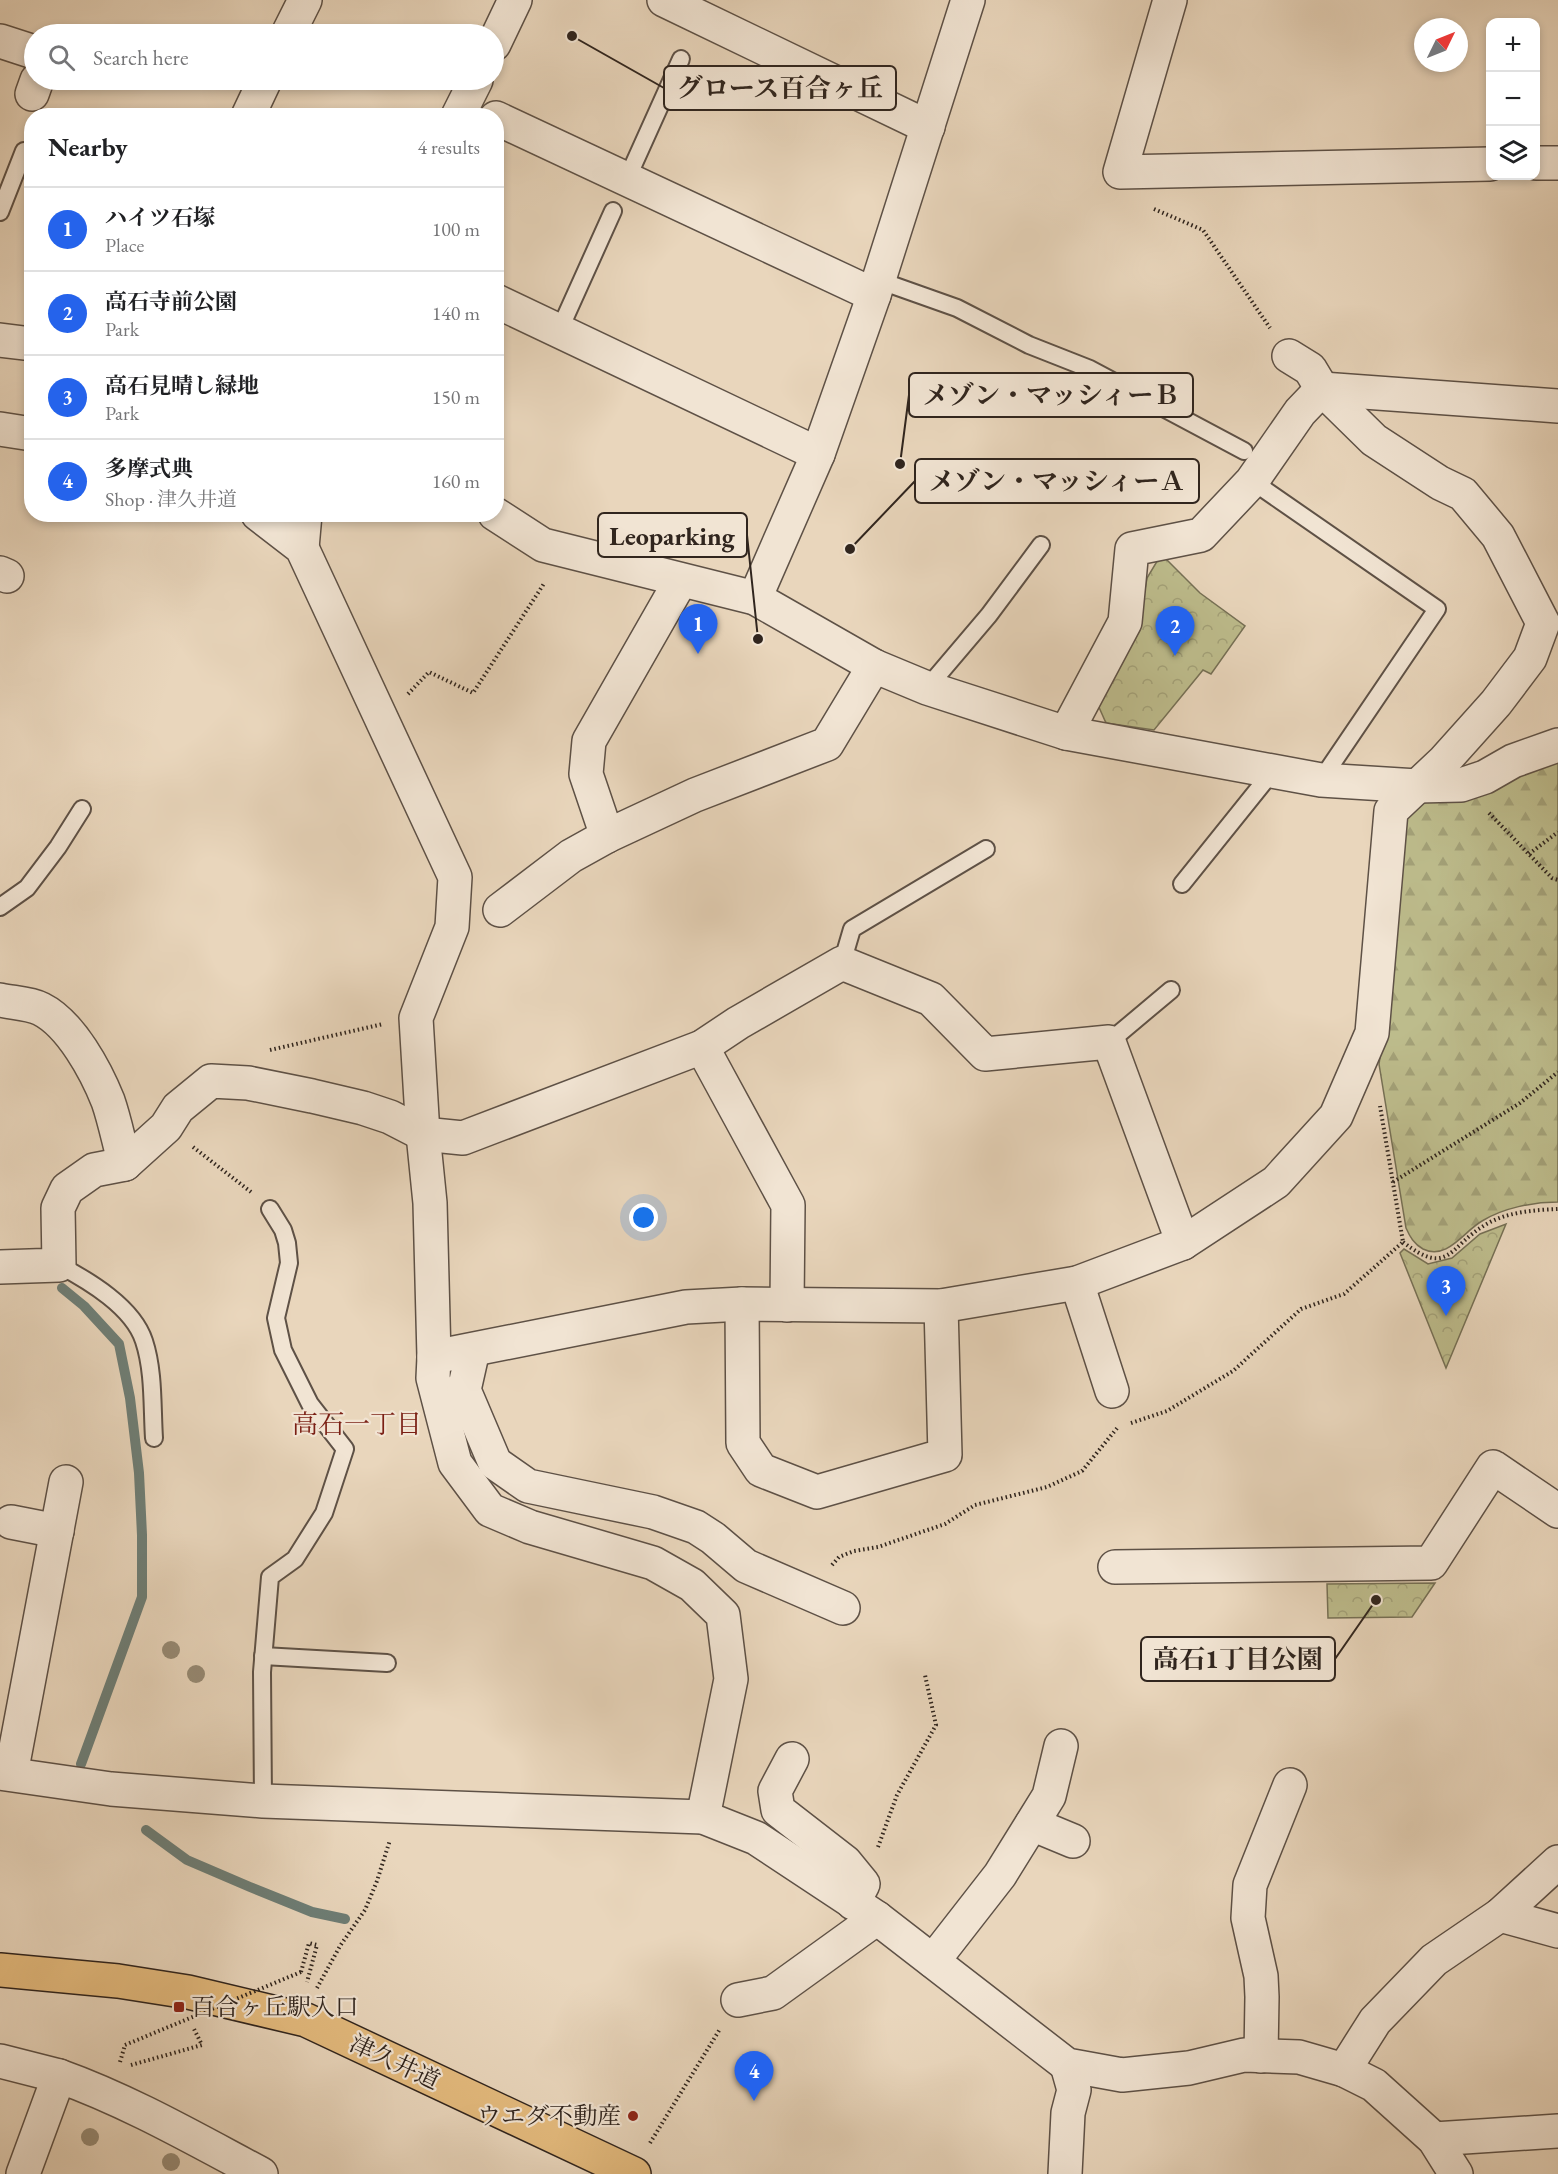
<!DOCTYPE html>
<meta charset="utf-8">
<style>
body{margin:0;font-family:"EB Garamond","Noto Serif JP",serif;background:#f6f6f6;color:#202124}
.controls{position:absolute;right:18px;top:18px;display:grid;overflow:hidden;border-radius:12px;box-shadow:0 3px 9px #0003}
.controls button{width:54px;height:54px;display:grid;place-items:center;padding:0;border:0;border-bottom:2px solid #e0e0e0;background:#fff;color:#202124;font:30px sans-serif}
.compass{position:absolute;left:1414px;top:18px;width:54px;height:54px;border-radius:50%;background:#fff;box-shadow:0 3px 9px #0003;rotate:47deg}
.you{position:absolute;left:644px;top:1218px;width:21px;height:21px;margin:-15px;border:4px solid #fff;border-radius:50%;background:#1a73e8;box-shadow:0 0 0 9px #1a73e833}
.badge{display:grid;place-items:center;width:39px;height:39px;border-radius:50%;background:#2563eb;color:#fff;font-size:20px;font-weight:700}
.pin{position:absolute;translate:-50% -50px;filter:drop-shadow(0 2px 3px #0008)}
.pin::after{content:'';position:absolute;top:32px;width:21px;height:18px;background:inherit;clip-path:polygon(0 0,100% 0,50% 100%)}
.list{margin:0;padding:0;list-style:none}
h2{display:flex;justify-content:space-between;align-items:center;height:78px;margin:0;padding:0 24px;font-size:26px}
h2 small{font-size:20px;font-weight:400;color:#757577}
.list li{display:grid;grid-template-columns:39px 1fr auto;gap:18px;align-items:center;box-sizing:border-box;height:84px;padding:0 24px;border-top:2px solid #e0e0e0}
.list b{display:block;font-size:22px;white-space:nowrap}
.list p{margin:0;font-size:20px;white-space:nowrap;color:#757577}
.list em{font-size:20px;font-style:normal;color:#757577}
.icon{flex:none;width:33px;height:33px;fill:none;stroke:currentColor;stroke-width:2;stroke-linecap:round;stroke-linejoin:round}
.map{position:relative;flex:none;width:1558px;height:2174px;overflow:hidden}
.search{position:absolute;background:#fff;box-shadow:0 3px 9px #0003;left:24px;top:24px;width:480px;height:66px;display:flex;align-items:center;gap:15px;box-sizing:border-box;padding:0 21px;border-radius:33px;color:#757577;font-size:22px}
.panel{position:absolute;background:#fff;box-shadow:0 3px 9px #0003;left:24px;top:108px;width:480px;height:414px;border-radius:24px}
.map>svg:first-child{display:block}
</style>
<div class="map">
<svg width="1558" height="2174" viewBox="0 0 1558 2174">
<defs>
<pattern id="forest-firs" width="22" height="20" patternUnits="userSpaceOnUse" patternTransform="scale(1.5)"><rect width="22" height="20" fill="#bdbc8c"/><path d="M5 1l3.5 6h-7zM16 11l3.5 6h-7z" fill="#a3a178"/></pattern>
<pattern id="park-crowns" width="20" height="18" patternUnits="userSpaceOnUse" patternTransform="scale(1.5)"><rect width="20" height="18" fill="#bdbc8c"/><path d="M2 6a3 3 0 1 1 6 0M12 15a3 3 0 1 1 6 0" fill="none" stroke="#a3a178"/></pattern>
</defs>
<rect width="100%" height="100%" fill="#e9d6bc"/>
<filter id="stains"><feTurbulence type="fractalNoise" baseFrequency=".00333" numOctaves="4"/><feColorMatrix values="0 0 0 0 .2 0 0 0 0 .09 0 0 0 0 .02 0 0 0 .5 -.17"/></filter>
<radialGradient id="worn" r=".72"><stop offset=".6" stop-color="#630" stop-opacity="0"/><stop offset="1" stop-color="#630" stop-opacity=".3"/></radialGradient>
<path fill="url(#forest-firs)" stroke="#767055" stroke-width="1.5" d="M1558 752V1202C1533 1202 1503 1208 1482 1221 1464 1231 1447 1261 1423 1249 1414 1244 1410 1237 1406 1228L1379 1064 1387 1013 1405 812 1437 794Z"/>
<g fill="url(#park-crowns)" stroke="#767055" stroke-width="1.5">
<polygon points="1164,557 1200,593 1245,626 1211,674 1203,670 1154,730 1106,723 1098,705 1139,623 1147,578 1159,558"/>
<polygon points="1506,1224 1446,1368 1400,1253 1404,1249 1428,1264 1452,1258 1480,1234"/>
<polygon points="1435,1583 1412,1617 1328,1618 1327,1584"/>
</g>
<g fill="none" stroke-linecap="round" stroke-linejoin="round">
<g stroke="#6e7e76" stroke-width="10">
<polyline points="62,1288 84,1306 119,1344 130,1398 139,1473 142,1535 142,1597 81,1764"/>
<polyline points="146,1830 187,1860 250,1887 312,1912 345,1919"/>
</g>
<defs>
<g id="service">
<polyline points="627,179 681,59"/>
<polyline points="0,212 24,151"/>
<polyline points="878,280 957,308 1029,345 1090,369 1244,451"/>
<polyline points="559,331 613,211"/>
<polyline points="1252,481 1437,609 1321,780"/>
<polyline points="927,688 989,615 1041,545"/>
<polyline points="1182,884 1272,772"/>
<polyline points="0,907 27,888 58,847 82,809"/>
<polyline points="842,963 852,929 986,849"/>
<polyline points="1109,1042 1171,990"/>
<path d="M59 1265C89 1281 133 1307 144 1341 154 1371 152 1407 154 1438"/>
<polyline points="263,1656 387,1663"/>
<polyline points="263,1801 262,1672 270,1577 295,1559 324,1513 345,1449 310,1404 283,1350 276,1318 289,1263 287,1243 283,1230 270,1209"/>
</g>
<g id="minor">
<polyline points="664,0 928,127"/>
<polyline points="1170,0 1120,172 1490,164"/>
<polyline points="288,34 305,0"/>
<polyline points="0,41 34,52"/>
<polyline points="494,44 515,0"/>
<polyline points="32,94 37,80"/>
<polyline points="248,116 265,80"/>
<polyline points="458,116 476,80"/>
<polyline points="496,118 874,295"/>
<polyline points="1536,163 1558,163"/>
<polyline points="496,301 818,454"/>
<polyline points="0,340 32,344"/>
<polyline points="0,429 32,434"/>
<polyline points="258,514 302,548 455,877 452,927 416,1018 423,1134 430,1203 434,1357 433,1378 455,1463 490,1510 530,1527 653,1563 692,1585 723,1615 731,1679 703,1817"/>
<polyline points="495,514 543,545 755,598 874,666 927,688 1066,733 1321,780 1417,786 1461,785 1485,777 1513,761 1558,745"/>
<polyline points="302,548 305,514"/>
<polyline points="0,573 7,576"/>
<polyline points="755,598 818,454 874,295 968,0"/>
<polyline points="1066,733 1125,622 1132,549 1201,535 1252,481 1300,412 1322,389 1558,406"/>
<polyline points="607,836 586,774 589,741 681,580"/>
<polyline points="500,910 571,856 607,836 695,795 827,744 874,666"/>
<path d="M0 1000C13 1003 29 1003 41 1009 71 1024 96 1071 108 1101 115 1121 119 1143 125 1164"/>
<polyline points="702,1047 788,1205 787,1305"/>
<polyline points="0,1267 59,1265 58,1208 67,1189 94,1170 125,1164 166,1127 178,1108 211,1081 248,1083 312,1096 363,1108 390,1117 423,1134 463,1138 702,1047 738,1023 842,963 931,999 985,1054 1109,1042 1183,1243"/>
<polyline points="1077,1283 1112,1391"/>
<polyline points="742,1304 743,1443 761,1470 817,1492 945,1455 941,1306"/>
<polyline points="473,1350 464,1390 495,1463 528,1486 653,1512 696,1527 713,1538 746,1566 843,1608"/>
<polyline points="434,1357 686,1307 742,1304 941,1306 1077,1283 1183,1243 1276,1182 1336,1116 1372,1033 1391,811 1444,761 1496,703 1530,658 1543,623 1498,536 1463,494 1440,483 1374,440 1322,389 1310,369 1289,356"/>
<polyline points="11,1522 57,1531"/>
<polyline points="1115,1567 1431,1563 1493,1467 1558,1511"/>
<polyline points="792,1759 775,1791 778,1810 845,1862 863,1884 853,1903"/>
<polyline points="0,1773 111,1789 263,1801 703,1817 756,1838 877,1918 1067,2065 1122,2075 1189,2068 1244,2055 1299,2057 1344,2070 1374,2085 1434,2139 1456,2174"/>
<polyline points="11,1774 66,1482"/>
<polyline points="1032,1824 1073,1841"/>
<polyline points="1500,1915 1558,1931"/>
<polyline points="933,1961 1000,1875 1049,1796 1061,1746"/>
<polyline points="738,2000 773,1993 877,1918"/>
<polyline points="1261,2056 1262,1997 1261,1976 1248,1918 1250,1885 1290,1785"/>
<polyline points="0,2061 59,2076"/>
<polyline points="1344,2070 1375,2021 1434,1960 1500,1915 1558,1862"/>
<polyline points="1434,2139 1558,2131"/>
<polyline points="1065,2174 1068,2113 1074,2090 1067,2065"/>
</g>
<path id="tertiary" d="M23 2174 59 2076C129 2101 195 2139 261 2174"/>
<polyline id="primary" points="0,1970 118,1981 188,1992 306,2020 634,2174"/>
</defs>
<use href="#service" stroke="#5e5146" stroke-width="20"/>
<use href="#minor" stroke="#5e5146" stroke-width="36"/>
<use href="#tertiary" stroke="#5e5146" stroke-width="36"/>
<use href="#primary" stroke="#30251e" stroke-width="36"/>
<g stroke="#30251e" stroke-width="4" stroke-dasharray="1.5 3" stroke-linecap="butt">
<polyline points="1154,209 1203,230 1270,328"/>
<polyline points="408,694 429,672 473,693 545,582"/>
<polyline points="1489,813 1552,878 1558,880"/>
<polyline points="1529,854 1558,832"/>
<polyline points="270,1050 383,1024"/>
<polyline points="193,1147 251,1192"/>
<polyline points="1393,1182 1520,1103 1558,1072"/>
<path d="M1403 1242C1449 1278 1449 1246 1485 1225 1506 1212 1534 1210 1558 1209"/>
<polyline points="1131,1423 1167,1411 1233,1371 1301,1309 1344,1294 1403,1242 1380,1106"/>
<polyline points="832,1565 839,1557 854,1551 878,1547 945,1524 975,1505 1047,1487 1082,1471 1118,1427"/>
<polyline points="878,1847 897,1795 936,1725 925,1675"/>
<polyline points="301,1972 309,1943 317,1945 307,1982"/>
<polyline points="317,1988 340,1946 365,1910 377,1881 390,1840"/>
<polyline points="120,2062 125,2045"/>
<polyline points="131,2065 202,2045 194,2029"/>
<polyline points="650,2143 720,2029"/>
</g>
<use href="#service" stroke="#f1e4d3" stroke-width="16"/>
<use href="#minor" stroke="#f1e4d3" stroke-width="33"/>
<use href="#tertiary" stroke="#f1e4d3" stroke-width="33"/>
<use href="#primary" stroke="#e4bb7e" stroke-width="33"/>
<polyline stroke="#30251e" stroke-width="4" stroke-dasharray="1.5 3" stroke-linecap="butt" points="125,2045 301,1972"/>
</g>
<g fill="#968a74">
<circle cx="171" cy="1650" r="9"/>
<circle cx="196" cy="1674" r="9"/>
<circle cx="90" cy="2137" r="9"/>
<circle cx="171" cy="2162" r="9"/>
</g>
<g fill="#8f2418" stroke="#f1e4d3" stroke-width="2">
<rect x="173" y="2001" width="12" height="12" rx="3"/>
<circle cx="633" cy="2116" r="6"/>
</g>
<g text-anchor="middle" stroke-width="4.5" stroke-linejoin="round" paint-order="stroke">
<g font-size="24" fill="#30251e" stroke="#f1e4d3" text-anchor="start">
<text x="191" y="2015">百合ヶ丘駅入口</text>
<text x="621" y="2124" text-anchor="end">ウエダ不動産</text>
</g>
<g font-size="24" fill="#30251e" stroke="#f1e4d3">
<text transform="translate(395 2062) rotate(25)" y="8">津久井道</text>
</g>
<g font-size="26" fill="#7a1f14" stroke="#f1e4d3">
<text x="357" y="1433">高石一丁目</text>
</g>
</g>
<path fill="none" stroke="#30251e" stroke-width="2" d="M572 36L664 88M900 464L909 395M850 549L915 481M758 639L747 535M1376 1600L1335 1659"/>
<g fill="#30251e" stroke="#f1e4d3" stroke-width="2">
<circle cx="572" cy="36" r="6"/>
<circle cx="900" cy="464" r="6"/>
<circle cx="850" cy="549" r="6"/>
<circle cx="758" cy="639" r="6"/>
<circle cx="1376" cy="1600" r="6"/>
</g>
<g fill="#f1e4d3" stroke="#30251e" stroke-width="2">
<rect x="664" y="66" width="232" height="44" rx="6"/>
<rect x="909" y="373" width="284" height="44" rx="6"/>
<rect x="915" y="459" width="284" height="44" rx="6"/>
<rect x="598" y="513" width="149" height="44" rx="6"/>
<rect x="1141" y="1637" width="194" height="44" rx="6"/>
</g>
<g font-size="26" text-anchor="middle" font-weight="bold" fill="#30251e">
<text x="780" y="97">グロース百合ヶ丘</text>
<text x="1051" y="404">メゾン・マッシィーＢ</text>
<text x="1057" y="490">メゾン・マッシィーＡ</text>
<text x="672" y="545">Leoparking</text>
<text x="1238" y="1668">高石1丁目公園</text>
</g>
<rect width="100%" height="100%" filter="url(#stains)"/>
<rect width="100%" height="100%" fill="url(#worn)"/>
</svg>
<div class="controls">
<button>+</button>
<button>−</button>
<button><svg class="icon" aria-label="layers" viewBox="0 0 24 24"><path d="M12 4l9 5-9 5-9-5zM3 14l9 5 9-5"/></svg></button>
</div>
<svg class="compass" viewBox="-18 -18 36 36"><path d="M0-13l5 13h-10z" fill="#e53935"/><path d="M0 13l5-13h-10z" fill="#757577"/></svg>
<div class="you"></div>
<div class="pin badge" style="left:698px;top:654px">1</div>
<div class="pin badge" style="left:1175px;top:656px">2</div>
<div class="pin badge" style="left:1446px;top:1316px">3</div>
<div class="pin badge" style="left:754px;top:2101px">4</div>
<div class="search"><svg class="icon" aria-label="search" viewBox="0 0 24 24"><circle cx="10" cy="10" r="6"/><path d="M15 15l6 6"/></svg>Search here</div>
<section class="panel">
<h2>Nearby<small>4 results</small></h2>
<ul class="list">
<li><span class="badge">1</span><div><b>ハイツ石塚</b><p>Place</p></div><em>100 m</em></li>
<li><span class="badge">2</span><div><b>高石寺前公園</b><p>Park</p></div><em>140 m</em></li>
<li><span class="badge">3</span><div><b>高石見晴し緑地</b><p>Park</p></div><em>150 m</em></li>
<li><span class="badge">4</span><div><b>多摩式典</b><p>Shop · 津久井道</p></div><em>160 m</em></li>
</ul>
</section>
</div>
